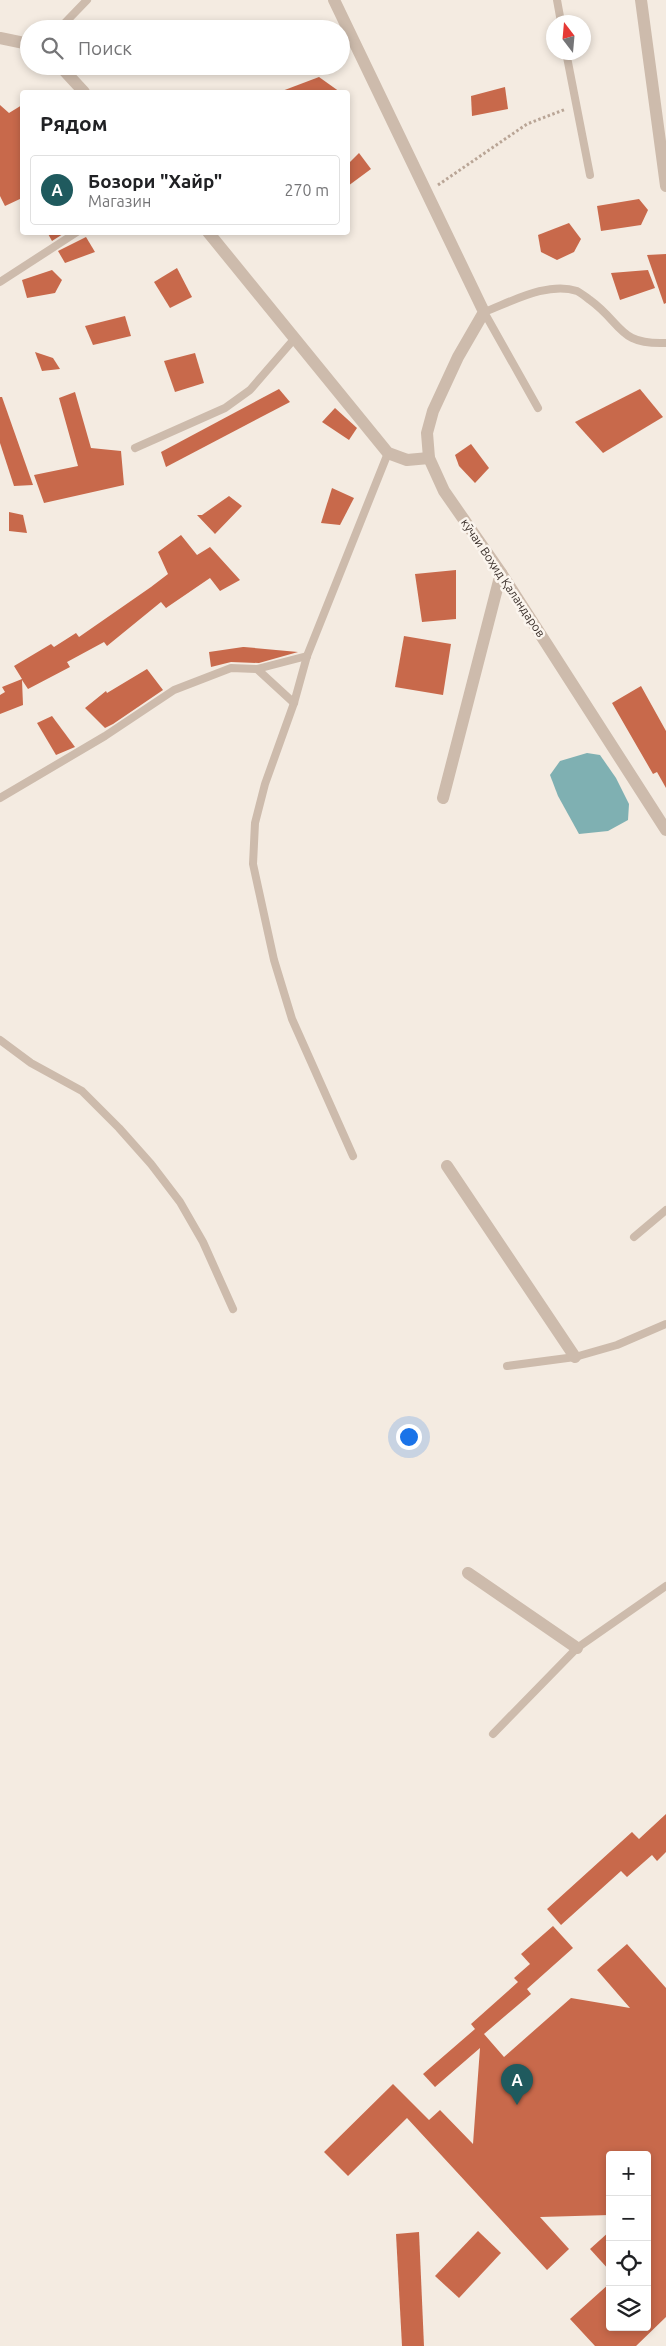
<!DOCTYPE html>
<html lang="ru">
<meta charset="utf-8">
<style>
body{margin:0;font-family:Ubuntu,sans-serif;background:#f2f2f2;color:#202124}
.controls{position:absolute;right:15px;bottom:15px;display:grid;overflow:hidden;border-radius:5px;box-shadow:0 2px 8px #0003}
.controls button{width:45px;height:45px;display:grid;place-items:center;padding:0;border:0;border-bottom:1px solid #e0e0e0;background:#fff;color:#202124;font:25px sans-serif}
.compass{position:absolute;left:546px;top:15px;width:45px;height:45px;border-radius:50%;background:#fff;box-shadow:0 2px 8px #0003;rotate:344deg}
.you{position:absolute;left:408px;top:1436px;width:18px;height:18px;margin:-12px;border:4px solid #fff;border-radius:50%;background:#1a73e8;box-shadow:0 0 0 8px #1a73e833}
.badge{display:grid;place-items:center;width:32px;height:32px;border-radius:50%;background:#1f5a5e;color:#fff;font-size:16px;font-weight:700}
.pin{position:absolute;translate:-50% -41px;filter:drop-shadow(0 1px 2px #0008)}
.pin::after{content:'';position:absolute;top:26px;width:18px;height:15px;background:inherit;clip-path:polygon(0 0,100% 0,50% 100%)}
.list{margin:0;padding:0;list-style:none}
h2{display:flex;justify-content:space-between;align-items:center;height:65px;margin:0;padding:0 20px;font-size:21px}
h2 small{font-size:16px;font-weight:400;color:#757577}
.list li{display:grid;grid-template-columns:32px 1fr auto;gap:15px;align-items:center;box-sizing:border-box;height:70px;margin:0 10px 10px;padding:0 10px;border:1px solid #e0e0e0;border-radius:5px}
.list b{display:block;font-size:19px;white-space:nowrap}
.list p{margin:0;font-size:16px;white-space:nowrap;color:#757577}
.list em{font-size:16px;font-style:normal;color:#757577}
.icon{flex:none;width:28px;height:28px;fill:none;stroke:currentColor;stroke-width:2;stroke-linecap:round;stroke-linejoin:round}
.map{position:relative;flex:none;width:666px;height:2346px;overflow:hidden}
.search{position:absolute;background:#fff;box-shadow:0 2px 8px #0003;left:20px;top:20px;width:330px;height:55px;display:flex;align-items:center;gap:12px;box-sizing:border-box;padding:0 18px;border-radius:28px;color:#757577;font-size:19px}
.panel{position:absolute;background:#fff;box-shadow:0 2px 8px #0003;left:20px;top:90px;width:330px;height:145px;border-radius:5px}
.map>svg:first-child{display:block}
</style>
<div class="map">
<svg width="666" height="2346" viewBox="0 0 666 2346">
<rect width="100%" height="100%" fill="#f4ebe1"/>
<polygon fill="#7fb0b2" points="587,753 600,755 616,778 629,804 628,820 608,831 579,834 558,796 550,775 560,761"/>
<g fill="#c8694b">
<polygon points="319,77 340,92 282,92 282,91"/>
<polygon points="505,87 508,109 472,116 471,96"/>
<polygon points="0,105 9,113 22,105 22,198 5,206 0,196"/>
<polygon points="359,153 371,169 348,186 348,164"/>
<polygon points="639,199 648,210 641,225 601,231 597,206"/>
<polygon points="569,223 581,239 574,252 557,260 541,252 538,235"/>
<polygon points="47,232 62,232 63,234 52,241"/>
<polygon points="86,237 95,252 65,263 58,251"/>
<polygon points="666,254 666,303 664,304 647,255"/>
<polygon points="177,268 192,297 170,308 154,282"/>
<polygon points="52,270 62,280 55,293 27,298 22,280"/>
<polygon points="648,270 655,288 620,300 611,273"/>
<polygon points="125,316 131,336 93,345 85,326"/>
<polygon points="35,352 53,358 60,369 42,371"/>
<polygon points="195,353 204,383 175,392 164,361"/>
<polygon points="279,389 290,402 166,467 161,452"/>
<polygon points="640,389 663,417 603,453 575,422"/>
<polygon points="75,392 91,448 121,451 124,485 44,503 34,475 78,466 59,398"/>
<polygon points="0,397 2,397 33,485 14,486 0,443"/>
<polygon points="335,408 357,428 349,440 322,422"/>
<polygon points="471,444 489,468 475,483 459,466 455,455"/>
<polygon points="332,488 354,498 340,525 321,523"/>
<polygon points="229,496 242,506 215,534 197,515 202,515"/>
<polygon points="9,512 23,515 27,533 9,531"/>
<polygon points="181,535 197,555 210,547 240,580 220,591 210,578 166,608 161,602 107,646 104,642 67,662 70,667 28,689 22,680 23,705 0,714 0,695 5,692 2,687 22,679 14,666 51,644 54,647 76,633 79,637 151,587 168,574 158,552"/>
<polygon points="456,570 456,619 422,622 415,574"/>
<polygon points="404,636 451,644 443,695 395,687"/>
<polygon points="243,647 244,647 298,652 259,663 231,662 211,667 209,652"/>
<polygon points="147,669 163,690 113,724 105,728 85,708 106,691 107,693"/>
<polygon points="641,686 666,731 666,788 657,772 653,774 612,703"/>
<polygon points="52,716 75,747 56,755 37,723"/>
<polygon points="666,1814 666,1852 657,1861 652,1855 627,1877 621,1871 561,1925 547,1909 632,1832 639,1839"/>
<polygon points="553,1926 573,1948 527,1989 531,1994 484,2034 504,2057 571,1998 630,2008 597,1970 627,1944 666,1988 666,2317 636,2346 595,2346 570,2319 610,2283 610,2327 647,2327 647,2155 610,2155 610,2215 540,2217 569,2249 547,2270 407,2118 348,2176 324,2152 393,2084 429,2120 440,2110 473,2144 480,2048 435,2087 423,2074 475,2029 471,2024 518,1982 514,1978 530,1964 521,1954"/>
<polygon points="478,2231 501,2253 459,2298 435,2276"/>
<polygon points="610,2231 610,2271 590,2249"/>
<polygon points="419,2232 424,2346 402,2346 396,2234"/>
</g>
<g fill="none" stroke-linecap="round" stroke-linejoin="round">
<polyline stroke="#b9a596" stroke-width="3" stroke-dasharray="2.5 2.5" stroke-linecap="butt" points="438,185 527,124 566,109"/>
<g stroke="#cdbbac" stroke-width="8">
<polyline points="557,0 561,22"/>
<polyline points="59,29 87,0"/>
<polyline points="566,52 590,175"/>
<polyline points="0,282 77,232"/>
<path d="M538 408 484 312C511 302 548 281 577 291 581 293 586 297 590 300 623 324 618 345 666 343"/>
<polyline points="135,448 225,408 250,390 295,338"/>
<polyline points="257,669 307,656"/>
<polyline points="0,798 105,736 174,690 231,668 257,669 294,703"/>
<polyline points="0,1040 31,1063 82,1091 119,1128 151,1164 180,1202 203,1242 233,1309"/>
<polyline points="353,1156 292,1019 274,960 253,864 255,823 265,784 294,703 307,656 388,453"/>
<polyline points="634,1237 666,1210"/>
<polyline points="507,1366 575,1357 617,1345 666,1324"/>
<polyline points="493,1734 577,1648 666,1586"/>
</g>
<g stroke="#cdbbac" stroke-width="12">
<polyline points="334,0 484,312 458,357 433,411 427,433 429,458 444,491 501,573 666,830"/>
<polyline points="641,0 666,186"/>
<polyline points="0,38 29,44"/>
<polyline points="60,66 84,92"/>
<polyline points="208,232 388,453 407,460 429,458"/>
<polyline points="443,798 501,573"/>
<polyline points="447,1166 575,1357"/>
<polyline points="468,1573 577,1648"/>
</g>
</g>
<g text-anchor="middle" stroke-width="5" stroke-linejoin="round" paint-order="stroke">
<g font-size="12" fill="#3b302b" stroke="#fbf5ee">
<text transform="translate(503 578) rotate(56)" y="4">кӯчаи Воҳид Қаландаров</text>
</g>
</g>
</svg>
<div class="controls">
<button>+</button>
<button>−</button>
<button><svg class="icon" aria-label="locate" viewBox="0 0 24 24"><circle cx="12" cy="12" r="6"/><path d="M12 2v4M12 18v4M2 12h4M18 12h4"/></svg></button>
<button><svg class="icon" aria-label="layers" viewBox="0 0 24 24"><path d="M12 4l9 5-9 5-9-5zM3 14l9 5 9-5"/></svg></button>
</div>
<svg class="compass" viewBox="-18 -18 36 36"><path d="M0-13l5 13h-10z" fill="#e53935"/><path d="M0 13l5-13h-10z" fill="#757577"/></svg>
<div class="you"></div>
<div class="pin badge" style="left:517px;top:2105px">A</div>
<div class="search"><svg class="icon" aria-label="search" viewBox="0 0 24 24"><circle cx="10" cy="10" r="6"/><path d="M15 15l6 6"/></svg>Поиск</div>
<section class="panel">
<h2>Рядом<small></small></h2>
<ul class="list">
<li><span class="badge">A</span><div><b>Бозори &quot;Хайр&quot;</b><p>Магазин</p></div><em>270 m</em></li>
</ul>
</section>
</div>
